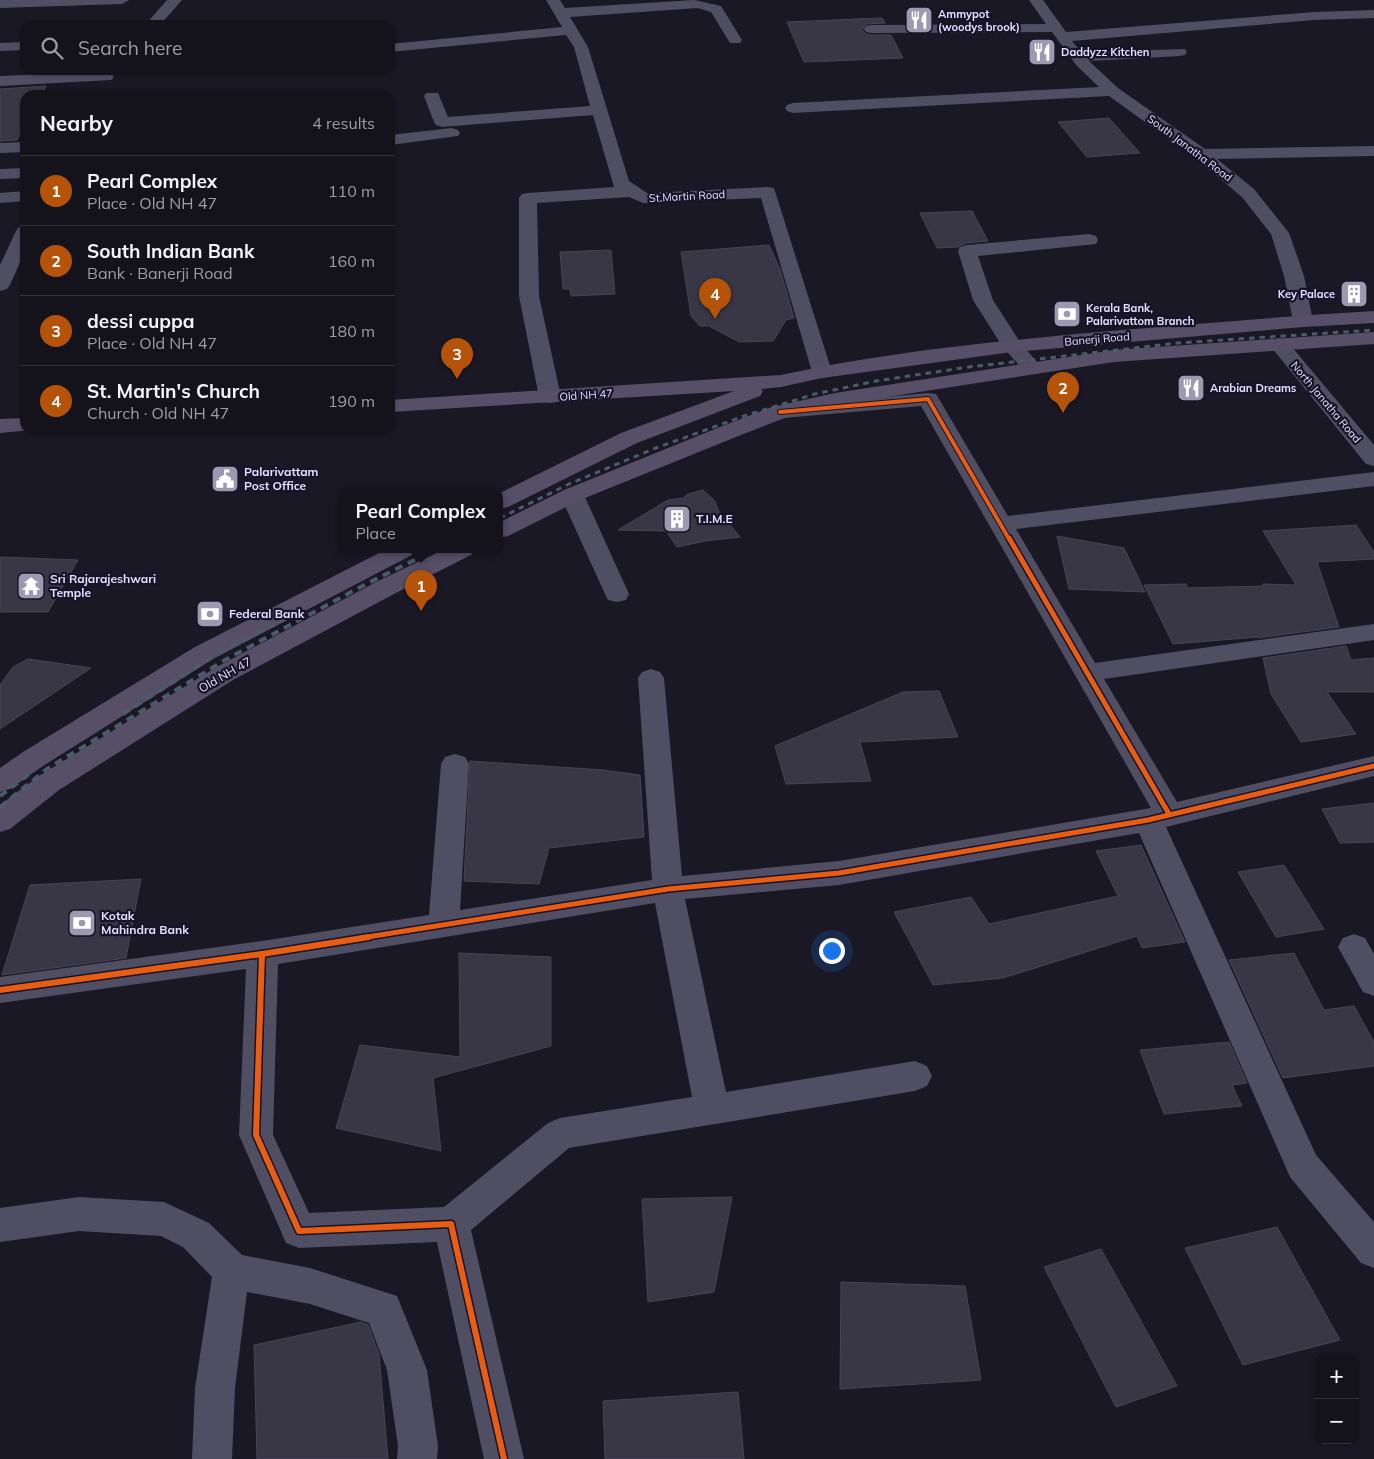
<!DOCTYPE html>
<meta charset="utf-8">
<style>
body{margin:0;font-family:Mulish,sans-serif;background:#212028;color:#f1f3f6}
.controls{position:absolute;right:15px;bottom:15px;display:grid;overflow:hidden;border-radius:10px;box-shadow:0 1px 4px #0004}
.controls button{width:45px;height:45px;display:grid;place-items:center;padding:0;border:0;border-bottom:1px solid #33323a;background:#14121b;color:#f1f3f6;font:25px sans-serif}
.you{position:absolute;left:831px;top:950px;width:18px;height:18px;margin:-12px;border:4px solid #fff;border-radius:50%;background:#1a73e8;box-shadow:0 0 0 8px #1a73e833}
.badge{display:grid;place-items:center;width:32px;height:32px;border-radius:50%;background:#b45309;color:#fff;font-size:16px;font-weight:700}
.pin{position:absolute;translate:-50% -41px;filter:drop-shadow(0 1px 2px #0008)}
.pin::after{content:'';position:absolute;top:26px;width:18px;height:15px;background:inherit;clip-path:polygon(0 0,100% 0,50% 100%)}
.popup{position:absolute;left:338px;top:488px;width:165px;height:65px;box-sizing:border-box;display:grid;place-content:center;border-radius:10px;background:#14121b;filter:drop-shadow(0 1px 4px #0005);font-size:16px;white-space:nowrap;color:#9d9ea3}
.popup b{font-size:19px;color:#f1f3f6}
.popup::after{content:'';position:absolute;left:50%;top:100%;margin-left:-10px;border:10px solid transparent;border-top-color:#14121b}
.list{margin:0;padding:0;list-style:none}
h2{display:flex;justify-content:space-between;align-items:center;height:65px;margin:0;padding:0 20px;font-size:21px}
h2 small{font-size:16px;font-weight:400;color:#9d9ea3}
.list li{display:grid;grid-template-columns:32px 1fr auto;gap:15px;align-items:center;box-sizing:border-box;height:70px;padding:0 20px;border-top:1px solid #33323a}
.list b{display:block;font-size:19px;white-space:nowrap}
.list p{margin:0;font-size:16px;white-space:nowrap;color:#9d9ea3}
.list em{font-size:16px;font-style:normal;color:#9d9ea3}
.icon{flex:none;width:28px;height:28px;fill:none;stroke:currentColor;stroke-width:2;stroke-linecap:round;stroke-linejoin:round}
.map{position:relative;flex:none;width:1374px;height:1459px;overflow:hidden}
.search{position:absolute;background:#14121b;box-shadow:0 1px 4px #0004;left:20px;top:20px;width:375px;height:55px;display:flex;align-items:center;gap:12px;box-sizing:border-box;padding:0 18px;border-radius:15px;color:#9d9ea3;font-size:19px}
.panel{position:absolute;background:#14121b;box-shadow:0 1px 4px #0004;left:20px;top:90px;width:375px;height:345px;border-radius:15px}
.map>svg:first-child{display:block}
</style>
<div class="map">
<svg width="1374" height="1459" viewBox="0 0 1374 1459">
<rect width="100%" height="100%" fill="#1a1824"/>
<g fill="#393745" stroke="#474456">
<polygon points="882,18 885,23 866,24 862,30 866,34 871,35 891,35 903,58 804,62 787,22"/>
<polygon points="46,86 42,95 25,95 25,126 17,140 0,141 0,89"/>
<polygon points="1109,118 1140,153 1087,157 1058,122"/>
<polygon points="972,211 988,241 966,243 958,247 937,248 920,213"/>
<polygon points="769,245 780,269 794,318 786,320 773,341 739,342 709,326 700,326 691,316 681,252"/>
<polygon points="611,250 615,294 571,296 570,289 563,289 560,252"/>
<polygon points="703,490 715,501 718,510 740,537 705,541 677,547 666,531 618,530 668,500 683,498 688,494"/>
<polygon points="1356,525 1374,552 1374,559 1317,562 1339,627 1258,638 1258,637 1173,644 1144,585 1186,584 1188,588 1264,586 1263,584 1296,585 1263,531"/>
<polygon points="1057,536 1124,548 1145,592 1069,589"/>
<polygon points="0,557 78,560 48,612 0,612"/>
<polygon points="1346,646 1351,660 1374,658 1374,692 1327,692 1356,734 1301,742 1271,694 1263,658"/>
<polygon points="28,659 91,668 0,729 0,685 13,667"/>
<polygon points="939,691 958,737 860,742 871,781 786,784 775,746 903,692"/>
<polygon points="470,761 603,770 640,775 644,837 549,848 539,884 464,881"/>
<polygon points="1374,803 1374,842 1340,843 1322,809"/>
<polygon points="1141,845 1185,942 1142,948 1137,936 1003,978 933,985 894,912 971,897 989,924 1118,896 1096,851"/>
<polygon points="1284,865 1324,929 1276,937 1238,872"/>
<polygon points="141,879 126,958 2,975 30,885"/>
<polygon points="459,953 551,957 551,1046 433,1078 441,1151 336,1128 360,1045 460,1057"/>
<polygon points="1294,953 1324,1010 1354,1006 1374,1042 1374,1066 1283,1078 1229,960"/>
<polygon points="1229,1042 1247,1083 1232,1085 1242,1106 1164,1114 1140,1050"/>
<polygon points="732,1197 714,1292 648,1302 642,1199"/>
<polygon points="1277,1227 1340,1340 1243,1365 1185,1248"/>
<polygon points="1101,1249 1177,1386 1116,1407 1044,1267"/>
<polygon points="841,1282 965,1286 981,1380 840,1389"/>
<polygon points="361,1322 368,1325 379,1354 388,1459 257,1459 254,1345"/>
<polygon points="738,1392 744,1459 605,1459 603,1401"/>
</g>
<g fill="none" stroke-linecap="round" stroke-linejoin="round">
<g fill="#504e63" fill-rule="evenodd">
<polygon points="0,0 129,0 122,4 0,8"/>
<polygon points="167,0 182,0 160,25 145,25"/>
<polygon points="546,0 560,0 565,8 694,0 721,6 742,40 740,43 730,43 711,12 698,8 570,17 588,47 629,181 647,193 768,187 774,188 832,372 829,376 822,378 815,376 812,372 761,198 643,203 629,197 537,203 539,296 561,397 558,402 550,403 542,402 539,397 519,296 519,198 522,194 528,193 614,187 593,115 442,127 436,125 434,122 424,96 426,93 438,93 448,117 590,106 574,47 566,35 390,52 390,44 562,27"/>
<polygon points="1029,0 1043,0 1066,32 1314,12 1374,10 1374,18 1314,20 1072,41 1081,52 1185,49 1187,52 1185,55 1180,56 1089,61 1118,88 1205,149 1374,146 1374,156 1217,159 1254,189 1289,233 1304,276 1313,321 1310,325 1303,327 1296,325 1293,321 1284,276 1271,234 1242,197 1195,158 1109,96 793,113 787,111 785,108 787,105 793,103 1099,87 1077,66 1052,32 871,33 866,32 864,29 866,26 871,25 1046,24"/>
<polygon points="25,42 25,50 0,51 0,43"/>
<polygon points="106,72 111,74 114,77 111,80 0,86 0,76"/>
<polygon points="452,128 458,130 460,133 458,136 390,145 390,135"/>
<polygon points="25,142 25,152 0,153 0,143"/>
<polygon points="25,168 25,178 0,179 0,169"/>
<polygon points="25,191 25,201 0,203 0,193"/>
<polygon points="25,226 25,251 10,285 7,289 0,291 0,265 16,231 19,227"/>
<polygon points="1089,234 1096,236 1098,240 1096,244 978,256 993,300 1020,342 1041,367 1038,371 1031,373 1024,371 1002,346 973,300 958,251 960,247 967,245"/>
<polygon points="1279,338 1286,340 1374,445 1374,466 1366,464 1272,348 1269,344 1272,340"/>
<path d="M928 393 936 394 939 399 1008 516 1374 472V486L1016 529 1095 663 1374 624V640L1104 679 1177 802 1374 756V776L1166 827 1316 1155 1374 1222V1268L1361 1263 1290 1177 1139 833 839 885 685 899 726 1092 915 1061 927 1066 932 1076 927 1086 915 1091 569 1148 471 1230 524 1459H484L437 1242 299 1248 286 1243 239 1135 246 969 0 1003V977L262 941 429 915 441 764 445 757 455 754 465 757 469 764 460 910 652 880 638 678 642 672 651 669 660 672 664 678 682 876 839 861 1151 808 921 406 784 418 776 417 773 412 776 407 784 406ZM655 903 692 1097 560 1118 548 1123 444 1207 309 1213 273 1135 278 964Z"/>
<polygon points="572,488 580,490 584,495 629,594 626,600 617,602 608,600 605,594 560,495 564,490"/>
<polygon points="1354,934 1365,938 1374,954 1374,996 1363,992 1338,947 1343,938"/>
<polygon points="79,1197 164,1202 209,1223 242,1255 310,1268 397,1296 427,1370 438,1446 437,1459 397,1459 398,1446 387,1370 369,1323 310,1304 247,1292 235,1388 232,1459 192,1459 195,1388 212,1277 183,1247 161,1236 79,1231 0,1242 0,1208"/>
</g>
<g fill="#574f68" fill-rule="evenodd">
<path d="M1374 311V323L1303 327 1012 352 822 378 781 387 761 389 763 391 760 396 637 443 508 507 500 509V493L621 433 734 391 390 412V400L781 375C889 351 1001 341 1110 331 1198 324 1286 316 1374 311Z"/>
<polygon points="1374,332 1374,344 1114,362 835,405 787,417 736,437 580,500 508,536 500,538 500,522 564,490 720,427 772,407 835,393 1114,350"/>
<polygon points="25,418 25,430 31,430 0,433 0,419"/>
<polygon points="385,550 415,550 412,555 213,659 43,766 10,789 0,792 0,768 23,752 195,647"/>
<polygon points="443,550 474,550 471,555 394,594 233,680 59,790 10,829 0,832 0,805 39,776 215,668 376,582"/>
</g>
<polyline stroke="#4a5b6a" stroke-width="3" stroke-dasharray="5.5 5" stroke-linecap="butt" points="500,518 569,484 656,448 744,416 815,394 876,381 969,367 1178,343 1374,330"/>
<g stroke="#4a5b6a" stroke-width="4" stroke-dasharray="8 6" stroke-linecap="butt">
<polyline points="123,714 215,655 284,619"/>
<polyline points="0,796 32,772"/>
<polyline points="0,807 47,769 225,660 368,583 435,550"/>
</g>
<defs>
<polyline id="cycleway-far2" points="780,412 928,399 1009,539"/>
<g id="cycleway-far1">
<polyline points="1009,538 1169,814"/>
<polyline points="361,938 668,889 839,873 1148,820 1374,766"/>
</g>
<g id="cycleway">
<polyline points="262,954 256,1135 299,1231 451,1224 504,1459"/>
<polyline points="0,990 262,954 369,937"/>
</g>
</defs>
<use href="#cycleway-far2" stroke="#171329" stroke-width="6"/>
<use href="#cycleway-far1" stroke="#171329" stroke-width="8"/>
<use href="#cycleway" stroke="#171329" stroke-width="9"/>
<use href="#cycleway-far2" stroke="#e95d12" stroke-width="4"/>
<use href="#cycleway-far1" stroke="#e95d12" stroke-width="5"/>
<use href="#cycleway" stroke="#e95d12" stroke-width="6"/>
</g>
<defs>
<symbol id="restaurant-square" viewBox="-11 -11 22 22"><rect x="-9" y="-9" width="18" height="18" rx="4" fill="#9c99b0" stroke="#171329"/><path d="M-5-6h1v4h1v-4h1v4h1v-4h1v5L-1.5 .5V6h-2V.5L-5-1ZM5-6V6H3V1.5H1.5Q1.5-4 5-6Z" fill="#fff"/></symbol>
<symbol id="building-square" viewBox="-11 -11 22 22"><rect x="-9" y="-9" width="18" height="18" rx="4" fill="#9c99b0" stroke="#171329"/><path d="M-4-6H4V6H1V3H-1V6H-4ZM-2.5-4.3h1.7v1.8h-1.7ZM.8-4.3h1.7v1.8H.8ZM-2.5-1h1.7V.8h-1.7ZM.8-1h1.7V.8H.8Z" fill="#fff"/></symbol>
<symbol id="bank-square" viewBox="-11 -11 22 22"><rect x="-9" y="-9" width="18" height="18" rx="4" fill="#9c99b0" stroke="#171329"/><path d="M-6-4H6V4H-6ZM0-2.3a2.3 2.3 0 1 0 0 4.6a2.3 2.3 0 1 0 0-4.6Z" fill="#fff"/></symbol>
<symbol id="civic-square" viewBox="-11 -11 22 22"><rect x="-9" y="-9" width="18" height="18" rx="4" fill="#9c99b0" stroke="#171329"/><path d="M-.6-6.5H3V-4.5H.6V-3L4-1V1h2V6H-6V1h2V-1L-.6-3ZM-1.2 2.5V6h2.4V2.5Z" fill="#fff"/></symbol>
<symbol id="temple-square" viewBox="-11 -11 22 22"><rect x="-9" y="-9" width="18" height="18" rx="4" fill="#9c99b0" stroke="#171329"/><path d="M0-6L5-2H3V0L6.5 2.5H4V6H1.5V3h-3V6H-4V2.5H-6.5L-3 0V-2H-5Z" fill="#fff"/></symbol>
</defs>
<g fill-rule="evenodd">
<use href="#restaurant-square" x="903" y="4" width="32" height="32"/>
<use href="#restaurant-square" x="1026" y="36" width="32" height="32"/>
<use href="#building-square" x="1338" y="278" width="32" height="32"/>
<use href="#bank-square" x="1051" y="298" width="32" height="32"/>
<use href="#restaurant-square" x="1175" y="372" width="32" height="32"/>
<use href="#civic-square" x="209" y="463" width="32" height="32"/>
<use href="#building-square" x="661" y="503" width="32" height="32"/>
<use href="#temple-square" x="15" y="570" width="32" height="32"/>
<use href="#bank-square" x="194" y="598" width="32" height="32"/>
<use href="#bank-square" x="66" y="907" width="32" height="32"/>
</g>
<g text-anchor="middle" stroke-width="4.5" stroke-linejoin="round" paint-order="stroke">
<g font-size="11" font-weight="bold" fill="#e2defc" stroke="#171329" text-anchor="start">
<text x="938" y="18">Ammypot<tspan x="938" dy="13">(woodys brook)</tspan></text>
<text x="1061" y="56">Daddyzz Kitchen</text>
<text x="1335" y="298" text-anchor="end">Key Palace</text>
<text x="1086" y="312">Kerala Bank,<tspan x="1086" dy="13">Palarivattom Branch</tspan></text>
<text x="1210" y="392">Arabian Dreams</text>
</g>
<g font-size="11" fill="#e2defc" stroke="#171329">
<text transform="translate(1190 148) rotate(37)" y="4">South Janatha Road</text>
<text transform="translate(687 196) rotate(-3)" y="4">St.Martin Road</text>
<text transform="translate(1097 339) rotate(-5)" y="4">Banerji Road</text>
<text transform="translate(586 395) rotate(-4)" y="4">Old NH 47</text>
<text transform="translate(1326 402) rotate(50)" y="4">North Janatha Road</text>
</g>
<g font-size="12" font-weight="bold" fill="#e2defc" stroke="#171329" text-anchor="start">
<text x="244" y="476">Palarivattam<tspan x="244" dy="14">Post Office</tspan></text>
<text x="696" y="523">T.I.M.E</text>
<text x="50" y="583">Sri Rajarajeshwari<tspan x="50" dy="14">Temple</tspan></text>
<text x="229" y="618">Federal Bank</text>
<text x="101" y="920">Kotak<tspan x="101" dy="14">Mahindra Bank</tspan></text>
</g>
<g font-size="12" fill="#e2defc" stroke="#171329">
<text transform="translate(225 675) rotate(-30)" y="4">Old NH 47</text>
</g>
</g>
</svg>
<div class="controls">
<button>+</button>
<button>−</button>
</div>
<div class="you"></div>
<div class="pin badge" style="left:421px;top:611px">1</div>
<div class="popup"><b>Pearl Complex</b>Place</div>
<div class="pin badge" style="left:1063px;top:413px">2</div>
<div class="pin badge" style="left:457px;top:379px">3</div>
<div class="pin badge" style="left:715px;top:319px">4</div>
<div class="search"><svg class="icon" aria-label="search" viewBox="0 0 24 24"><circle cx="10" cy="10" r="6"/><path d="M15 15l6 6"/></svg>Search here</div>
<section class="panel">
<h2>Nearby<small>4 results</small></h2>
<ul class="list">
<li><span class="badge">1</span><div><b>Pearl Complex</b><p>Place · Old NH 47</p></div><em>110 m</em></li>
<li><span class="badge">2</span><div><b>South Indian Bank</b><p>Bank · Banerji Road</p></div><em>160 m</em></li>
<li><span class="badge">3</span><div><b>dessi cuppa</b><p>Place · Old NH 47</p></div><em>180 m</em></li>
<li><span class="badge">4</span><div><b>St. Martin's Church</b><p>Church · Old NH 47</p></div><em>190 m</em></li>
</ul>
</section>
</div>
